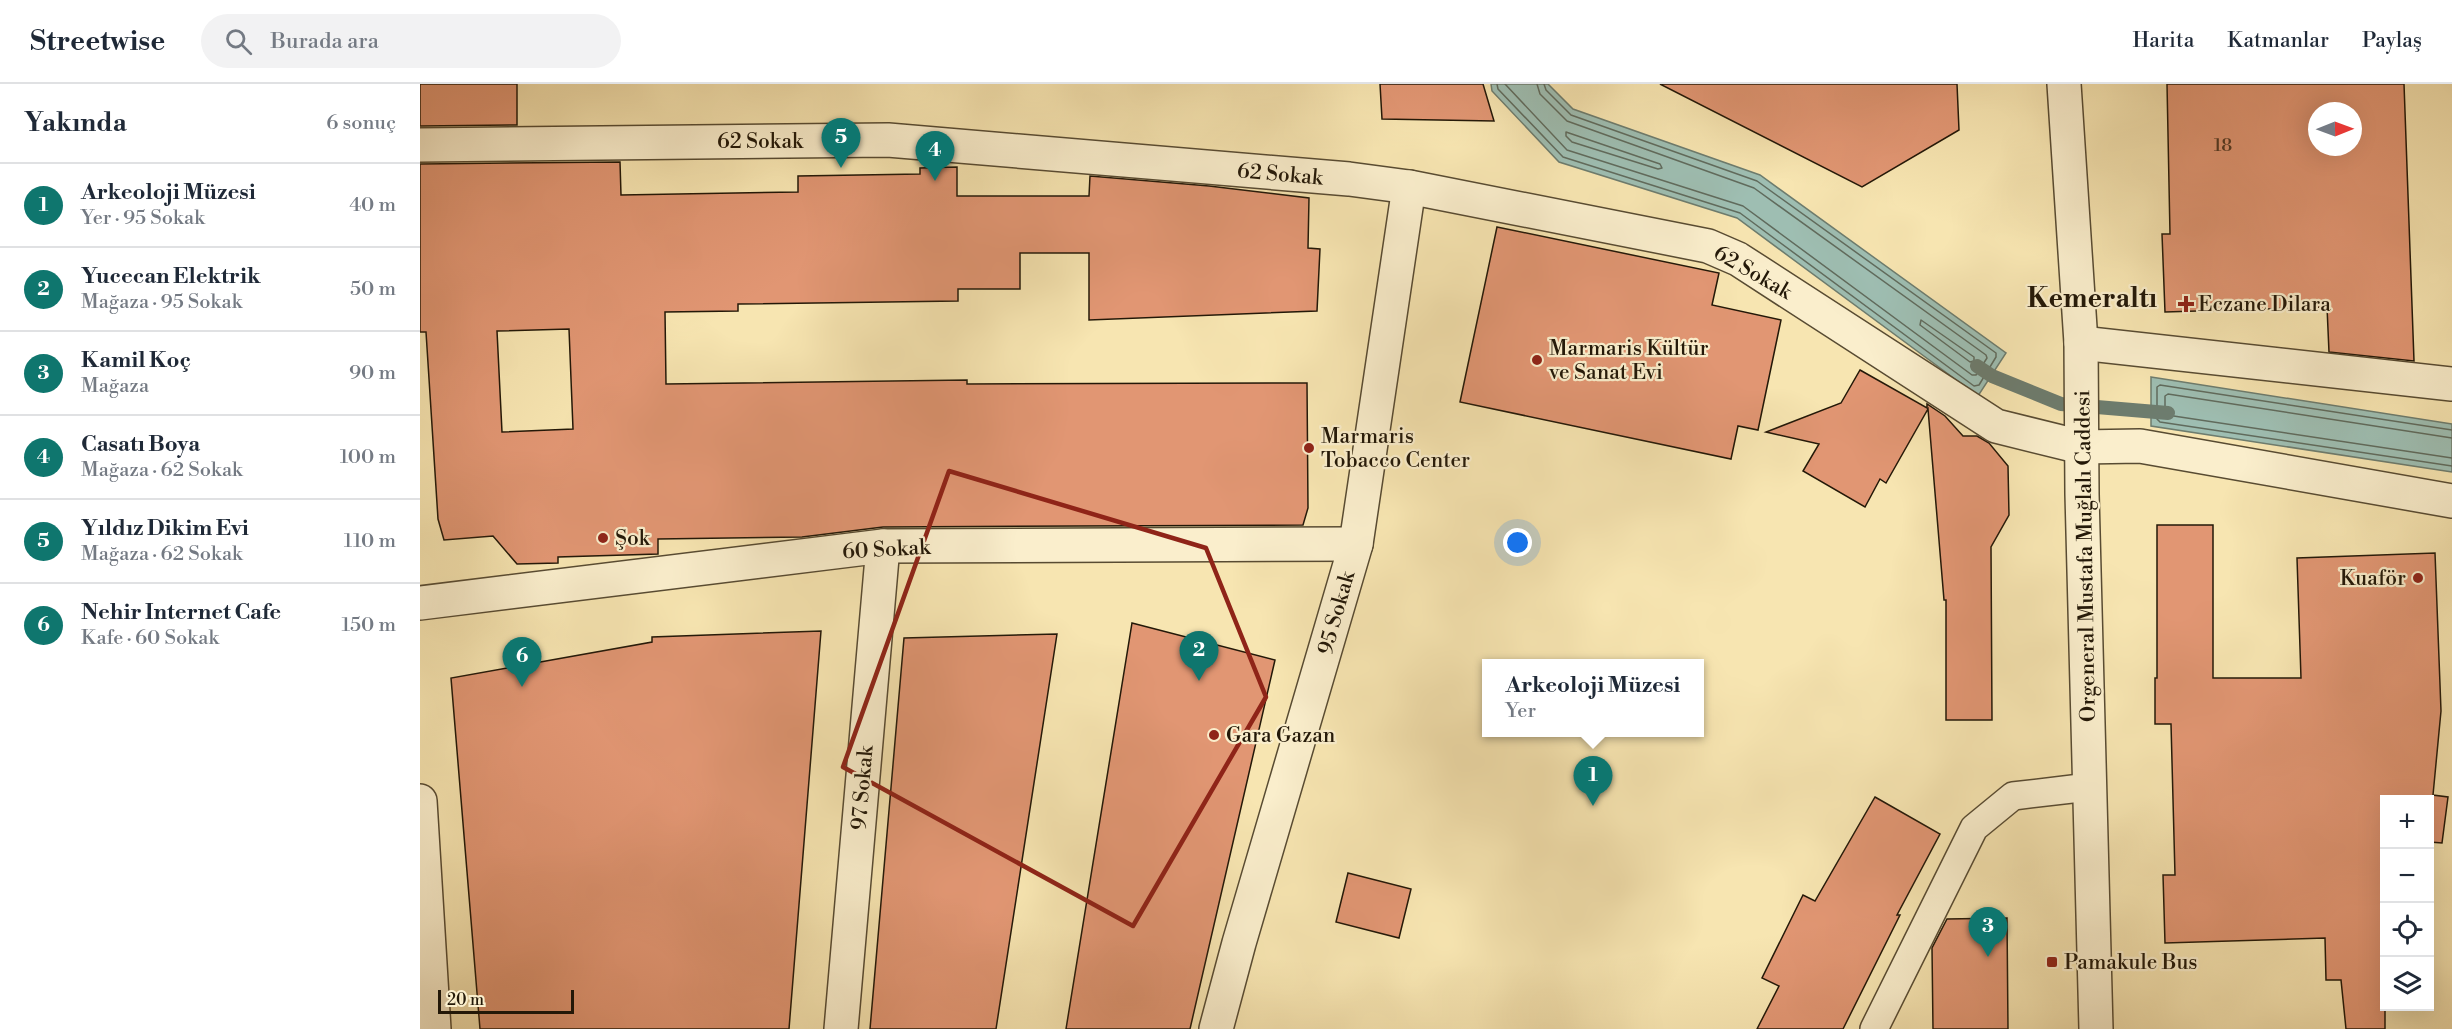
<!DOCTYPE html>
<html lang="tr">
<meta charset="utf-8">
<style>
body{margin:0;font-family:"Libre Bodoni",serif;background:#f2f2f3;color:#1f2937}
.controls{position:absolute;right:18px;bottom:18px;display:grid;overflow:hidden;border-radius:0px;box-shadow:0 6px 24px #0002}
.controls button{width:54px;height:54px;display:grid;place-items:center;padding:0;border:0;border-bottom:2px solid #e0e1e3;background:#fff;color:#1f2937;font:30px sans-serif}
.compass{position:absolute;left:1888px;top:18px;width:54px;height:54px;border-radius:50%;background:#fff;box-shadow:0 6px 24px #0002;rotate:89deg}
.scale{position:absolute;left:18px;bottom:15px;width:136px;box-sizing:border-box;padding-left:6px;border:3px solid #231808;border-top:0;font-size:16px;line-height:21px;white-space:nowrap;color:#231808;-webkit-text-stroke:4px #faeecc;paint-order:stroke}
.you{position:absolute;left:1098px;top:459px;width:21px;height:21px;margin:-15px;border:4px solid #fff;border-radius:50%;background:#1a73e8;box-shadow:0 0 0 9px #1a73e833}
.badge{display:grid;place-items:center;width:39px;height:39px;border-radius:50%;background:#0f766e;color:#fff;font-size:20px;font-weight:700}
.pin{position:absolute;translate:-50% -50px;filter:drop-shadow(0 2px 3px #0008)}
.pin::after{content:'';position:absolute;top:32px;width:21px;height:18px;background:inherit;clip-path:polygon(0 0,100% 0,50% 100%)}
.popup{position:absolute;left:1062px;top:575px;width:222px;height:78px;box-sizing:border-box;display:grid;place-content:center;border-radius:0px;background:#fff;filter:drop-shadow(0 2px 4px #0005);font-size:20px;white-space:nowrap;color:#747a83}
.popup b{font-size:22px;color:#1f2937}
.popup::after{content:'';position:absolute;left:50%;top:100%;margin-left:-12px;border:12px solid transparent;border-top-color:#fff}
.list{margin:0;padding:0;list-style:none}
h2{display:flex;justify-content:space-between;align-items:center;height:78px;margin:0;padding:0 24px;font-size:26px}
h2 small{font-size:20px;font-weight:400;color:#747a83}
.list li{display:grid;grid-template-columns:39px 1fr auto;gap:18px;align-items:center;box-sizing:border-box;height:84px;padding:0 24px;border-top:2px solid #e0e1e3}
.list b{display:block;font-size:22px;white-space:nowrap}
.list p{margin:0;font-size:20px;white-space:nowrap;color:#747a83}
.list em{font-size:20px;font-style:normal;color:#747a83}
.icon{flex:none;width:33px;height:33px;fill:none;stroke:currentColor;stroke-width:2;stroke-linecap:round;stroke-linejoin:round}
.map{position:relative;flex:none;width:2032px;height:945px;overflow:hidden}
header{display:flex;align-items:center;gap:36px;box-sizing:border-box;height:84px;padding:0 30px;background:#fff;border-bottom:2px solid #e0e1e3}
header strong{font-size:28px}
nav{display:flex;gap:33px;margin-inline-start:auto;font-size:21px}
.search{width:420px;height:54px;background:#f2f2f3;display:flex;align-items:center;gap:15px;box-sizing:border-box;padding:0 21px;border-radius:33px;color:#747a83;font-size:22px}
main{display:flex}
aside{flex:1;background:#fff}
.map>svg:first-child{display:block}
</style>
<header>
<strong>Streetwise</strong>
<div class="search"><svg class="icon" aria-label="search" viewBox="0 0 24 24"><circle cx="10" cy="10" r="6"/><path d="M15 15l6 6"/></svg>Burada ara</div>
<nav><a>Harita</a><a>Katmanlar</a><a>Paylaş</a></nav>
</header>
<main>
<aside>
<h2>Yakında<small>6 sonuç</small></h2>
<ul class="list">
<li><span class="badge">1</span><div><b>Arkeoloji Müzesi</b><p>Yer · 95 Sokak</p></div><em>40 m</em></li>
<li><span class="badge">2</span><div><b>Yucecan Elektrik</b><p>Mağaza · 95 Sokak</p></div><em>50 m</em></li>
<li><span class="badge">3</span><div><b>Kamil Koç</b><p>Mağaza</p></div><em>90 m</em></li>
<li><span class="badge">4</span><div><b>Casatı Boya</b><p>Mağaza · 62 Sokak</p></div><em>100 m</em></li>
<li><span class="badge">5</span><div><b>Yıldız Dikim Evi</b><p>Mağaza · 62 Sokak</p></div><em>110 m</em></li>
<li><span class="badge">6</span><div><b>Nehir Internet Cafe</b><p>Kafe · 60 Sokak</p></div><em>150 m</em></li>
</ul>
</aside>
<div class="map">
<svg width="2032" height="945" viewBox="0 0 2032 945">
<rect width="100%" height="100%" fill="#f7e5b1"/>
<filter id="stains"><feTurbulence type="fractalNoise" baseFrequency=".00333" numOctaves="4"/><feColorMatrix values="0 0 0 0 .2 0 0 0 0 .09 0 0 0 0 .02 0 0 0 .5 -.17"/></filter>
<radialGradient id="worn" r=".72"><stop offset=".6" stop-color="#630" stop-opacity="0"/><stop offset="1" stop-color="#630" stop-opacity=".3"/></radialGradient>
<g fill="#9ebeb2" stroke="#6d7c6e" stroke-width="1.5">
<polygon points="1071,0 1128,0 1153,25 1340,91 1586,269 1558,312 1317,134 1139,78 1072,7"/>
<polygon points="1731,293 2032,340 2032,388 1731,342"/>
</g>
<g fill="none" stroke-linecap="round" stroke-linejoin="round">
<g stroke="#606b5d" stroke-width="1.5">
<polyline points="1077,0 1078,5 1143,73 1320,129 1554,302 1559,301 1576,273 1576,269 1337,97 1151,31 1126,6 1124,0"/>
<polyline points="1085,0 1147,66 1323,122 1552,291 1556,291 1567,274 1566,271 1334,104 1147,37 1120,10 1117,0"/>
<polygon points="1146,48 1240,80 1242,84 1238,85 1152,58 1146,52"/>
<polygon points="1501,236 1554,273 1554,277 1550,278 1500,241"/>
<polyline points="2032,346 1740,301 1737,303 1737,335 1740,338 2032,382"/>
<polyline points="2032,354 1748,310 1745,312 1745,329 1747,331 2032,374"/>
</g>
<polyline stroke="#6d7c6e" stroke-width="14" points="1557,282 1572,292 1641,320 1748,329"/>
</g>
<g fill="#e19673" stroke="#231808" stroke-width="1.5" fill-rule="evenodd">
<polygon points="0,0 97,0 97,41 0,42"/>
<polygon points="960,0 1063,0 1074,37 962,35"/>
<polygon points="1240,0 1537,0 1539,46 1442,103"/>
<path d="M1747 0H1984L1994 277 1909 268 1907 223 1745 228 1742 150H1750ZM1897 27H1933V63H1897Z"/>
<path d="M200 78 201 111 378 108V92L500 90V84L537 83V112H669L670 92 789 102 889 114 888 164 900 165 897 227 669 236V169H600V205H538V217L318 220V227L245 228 246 300 547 296V300L887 299 888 424 883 441 463 443 382 453 238 455V470L138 473V479L97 480 73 452 24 456 18 435 6 248H0V80ZM149 245 153 345 82 348 77 247Z"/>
<polygon points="1077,143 1299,189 1292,221 1361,236 1338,346 1318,342 1311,375 1040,318"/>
<polygon points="1440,286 1507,324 1507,320 1525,332 1543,352 1557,352 1569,359 1588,382 1589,431 1571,463 1572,636 1526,636 1526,516 1524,516 1508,325 1466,399 1460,395 1445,423 1383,387 1399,360 1346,348 1421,319"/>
<polygon points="1737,441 1793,441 1793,594 1881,594 1877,474 2015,469 2021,627 2013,711 2028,713 2022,759 2010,758 2010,716 1965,716 1965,945 1926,945 1921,896 1906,896 1905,854 1745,859 1743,791 1755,791 1751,640 1735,640 1735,594 1737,594"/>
<polygon points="712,539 855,576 770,945 646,945"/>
<polygon points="401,547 369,945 60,945 31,594 232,558 232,553"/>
<polygon points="637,550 576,945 450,945 484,554"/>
<polygon points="1455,713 1520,750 1477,831 1480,831 1423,945 1337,945 1359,902 1342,894 1383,811 1395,817"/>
<polygon points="928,789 991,805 979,854 916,838"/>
<polygon points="1587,834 1588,945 1513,945 1512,864 1527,835"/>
</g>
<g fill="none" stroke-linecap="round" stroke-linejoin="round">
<defs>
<polyline id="service" points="1454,945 1554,744 1593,712 1669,703"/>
<g id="minor">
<polyline points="0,61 468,56 929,95 989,103 1288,162 1318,175 1576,342 1661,363 1720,362 2032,417"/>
<polyline points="1661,259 2032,300"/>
<polyline points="0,519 463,462 936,460"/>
<polyline points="0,717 14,945"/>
<polyline points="421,945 463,462"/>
<polyline points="796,945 819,859 936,460 989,103"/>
</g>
<polyline id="tertiary" points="1644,0 1661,259 1662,410 1676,945"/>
</defs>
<use href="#service" stroke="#584b32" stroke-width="30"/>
<use href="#minor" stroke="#584b32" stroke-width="36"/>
<use href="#tertiary" stroke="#584b32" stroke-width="36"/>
<use href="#service" stroke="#faeecc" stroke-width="27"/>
<use href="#minor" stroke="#faeecc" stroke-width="33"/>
<use href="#tertiary" stroke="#faeecc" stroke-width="33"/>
</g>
<path fill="none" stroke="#8f2418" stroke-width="4.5" stroke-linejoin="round" d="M529 387 786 464 846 613 713 842 423 683Z"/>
<g fill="#8f2418" stroke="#faeecc" stroke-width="2">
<path d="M1763 211h6v6h6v6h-6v6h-6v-6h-6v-6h6z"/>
<circle cx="1117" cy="276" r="6"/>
<circle cx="889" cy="364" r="6"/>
<circle cx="183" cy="454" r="6"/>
<circle cx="1998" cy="494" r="6"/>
<circle cx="794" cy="651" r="6"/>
<rect x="1626" y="872" width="12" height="12" rx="3"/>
</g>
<g text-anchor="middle" stroke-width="4.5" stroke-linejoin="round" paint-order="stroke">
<g font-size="18" fill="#523823">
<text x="1803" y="67">18</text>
</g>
<g font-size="21" fill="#231808" stroke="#faeecc">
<text x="340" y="64">62 Sokak</text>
<text transform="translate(860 90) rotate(5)" y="7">62 Sokak</text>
<text transform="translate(1333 188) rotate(30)" y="7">62 Sokak</text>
<text transform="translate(466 465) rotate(-3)" y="7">60 Sokak</text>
<text transform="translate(1665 472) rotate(-91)" y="7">Orgeneral Mustafa Muğlalı Caddesi</text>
<text transform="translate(916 529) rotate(-74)" y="7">95 Sokak</text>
<text transform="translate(442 704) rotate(-85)" y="7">97 Sokak</text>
</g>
<g font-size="21" fill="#231808" stroke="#faeecc" text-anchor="start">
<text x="1778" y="227">Eczane Dilara</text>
<text x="1129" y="271">Marmaris Kültür<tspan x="1129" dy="24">ve Sanat Evi</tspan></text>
<text x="901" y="359">Marmaris<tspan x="901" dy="24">Tobacco Center</tspan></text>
<text x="195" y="461">Şok</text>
<text x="1986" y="501" text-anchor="end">Kuaför</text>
<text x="806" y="658">Gara Gazan</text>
<text x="1644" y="885">Pamakule Bus</text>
</g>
<g font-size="27" font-weight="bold" fill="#231808" stroke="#faeecc">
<text x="1672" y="223">Kemeraltı</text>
</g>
</g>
<rect width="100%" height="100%" filter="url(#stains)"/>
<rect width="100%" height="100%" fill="url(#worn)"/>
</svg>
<div class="controls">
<button>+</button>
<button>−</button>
<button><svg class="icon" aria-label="locate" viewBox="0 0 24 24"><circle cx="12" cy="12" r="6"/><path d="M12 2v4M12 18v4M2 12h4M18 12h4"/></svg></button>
<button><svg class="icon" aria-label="layers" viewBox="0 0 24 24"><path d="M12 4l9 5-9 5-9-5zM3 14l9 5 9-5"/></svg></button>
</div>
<svg class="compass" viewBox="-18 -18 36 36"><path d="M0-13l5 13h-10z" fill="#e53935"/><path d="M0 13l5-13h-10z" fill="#747a83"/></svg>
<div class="scale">20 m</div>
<div class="you"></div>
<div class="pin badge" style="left:1173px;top:722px">1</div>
<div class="popup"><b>Arkeoloji Müzesi</b>Yer</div>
<div class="pin badge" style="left:779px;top:597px">2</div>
<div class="pin badge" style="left:1568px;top:873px">3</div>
<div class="pin badge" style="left:515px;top:97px">4</div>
<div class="pin badge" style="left:421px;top:84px">5</div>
<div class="pin badge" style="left:102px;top:603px">6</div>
</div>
</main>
